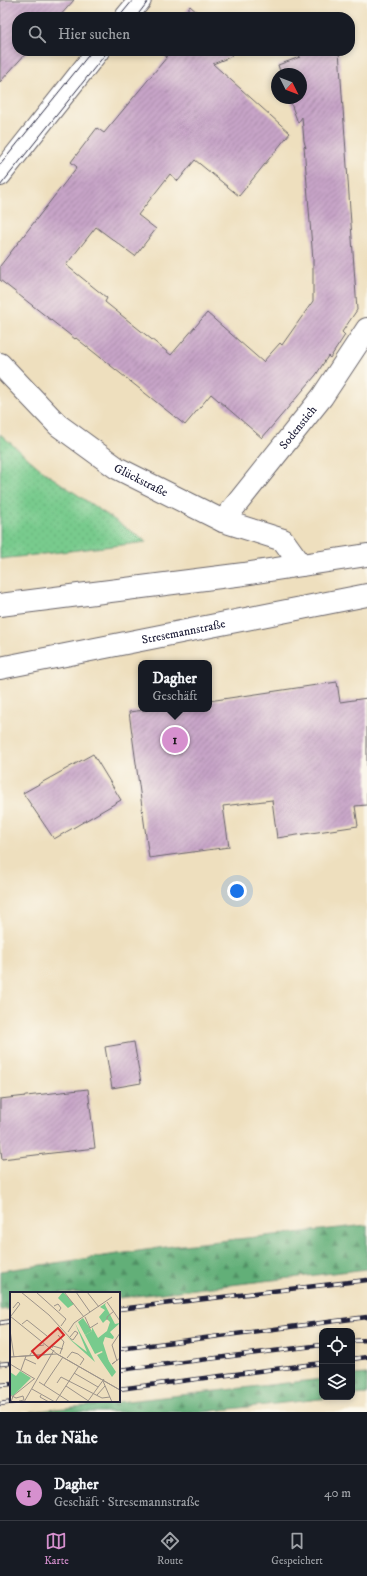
<!DOCTYPE html>
<html lang="de">
<meta charset="utf-8">
<style>
body{margin:0;font-family:"IM FELL DW Pica",serif;background:#242831;color:#f1f3f6}
.controls{position:absolute;right:12px;bottom:12px;display:grid;overflow:hidden;border-radius:8px;box-shadow:0 2px 6px #0003}
.controls button{width:36px;height:36px;display:grid;place-items:center;padding:0;border:0;border-bottom:1px solid #363941;background:#171b24;color:#f1f3f6;font:20px sans-serif}
.compass{position:absolute;left:271px;top:68px;width:36px;height:36px;border-radius:50%;background:#171b24;box-shadow:0 2px 6px #0003;rotate:132deg}
.you{position:absolute;left:237px;top:891px;width:14px;height:14px;margin:-10px;border:3px solid #fff;border-radius:50%;background:#1a73e8;box-shadow:0 0 0 6px #1a73e833}
.badge{display:grid;place-items:center;width:26px;height:26px;border-radius:50%;background:#d690ce;color:#111;font-size:13px;font-weight:700}
.pin{position:absolute;translate:-50% -50%;border:2px solid #fff;box-shadow:0 1px 4px #0006}
.popup{position:absolute;left:138px;top:660px;width:74px;height:52px;box-sizing:border-box;display:grid;place-content:center;border-radius:8px;background:#171b24;filter:drop-shadow(0 1px 3px #0005);font-size:13px;white-space:nowrap;color:#9ea1a6}
.popup b{font-size:15px;color:#f1f3f6}
.popup::after{content:'';position:absolute;left:50%;top:100%;margin-left:-8px;border:8px solid transparent;border-top-color:#171b24}
.list{margin:0;padding:0;list-style:none}
h2{display:flex;justify-content:space-between;align-items:center;height:52px;margin:0;padding:0 16px;font-size:17px}
h2 small{font-size:13px;font-weight:400;color:#9ea1a6}
.list li{display:grid;grid-template-columns:26px 1fr auto;gap:12px;align-items:center;box-sizing:border-box;height:56px;padding:0 16px;border-top:1px solid #363941}
.list b{display:block;font-size:15px;white-space:nowrap}
.list p{margin:0;font-size:13px;white-space:nowrap;color:#9ea1a6}
.list em{font-size:13px;font-style:normal;color:#9ea1a6}
.icon{flex:none;width:22px;height:22px;fill:none;stroke:currentColor;stroke-width:2;stroke-linecap:round;stroke-linejoin:round}
.map{position:relative;flex:none;width:367px;height:1412px;overflow:hidden}
.search{position:absolute;background:#171b24;box-shadow:0 2px 6px #0003;left:12px;right:12px;top:12px;height:44px;display:flex;align-items:center;gap:10px;box-sizing:border-box;padding:0 14px;border-radius:16px;color:#9ea1a6;font-size:15px}
.sheet{height:108px;background:#171b24}
nav{display:flex;justify-content:space-around;align-items:center;box-sizing:border-box;height:56px;border-top:1px solid #363941;background:#171b24;font-size:11px;color:#9ea1a6}
nav a{display:grid;justify-items:center;gap:2px}
nav .on{color:#d690ce}
.map>svg:first-child{display:block}
</style>
<div class="map">
<svg width="367" height="1412" viewBox="0 0 367 1412">
<defs>
<pattern id="grass-dots" width="8" height="8" patternUnits="userSpaceOnUse"><rect width="8" height="8" fill="#78cb8d"/><path d="M2 2h.1M6 6h.1" fill="none" stroke="#68ae7b" stroke-width="1.8" stroke-linecap="round"/></pattern>
<pattern id="forest-firs" width="22" height="20" patternUnits="userSpaceOnUse"><rect width="22" height="20" fill="#62af78"/><path d="M5 1l3.5 6h-7zM16 11l3.5 6h-7z" fill="#508e64"/></pattern>
<pattern id="building-hatch" width="6" height="6" patternUnits="userSpaceOnUse"><rect width="6" height="6" fill="#c7a4c7"/><path d="M-1 1l2-2M0 6l6-6M5 7l2-2" fill="none" stroke="#a185a3"/></pattern>
</defs>
<rect width="100%" height="100%" fill="#fbf7ec"/>
<filter id="ink" filterUnits="userSpaceOnUse"><feTurbulence type="fractalNoise" baseFrequency=".025" numOctaves="2"/><feDisplacementMap in="SourceGraphic" scale="8" xChannelSelector="R" yChannelSelector="G"/><feConvolveMatrix kernelMatrix="1 2 1 2 8 2 1 2 1" color-interpolation-filters="sRGB"/></filter>
<filter id="wash" filterUnits="userSpaceOnUse"><feTurbulence type="fractalNoise" baseFrequency=".012" numOctaves="4" result="noise"/><feDisplacementMap in="SourceGraphic" scale="16" xChannelSelector="R" yChannelSelector="G"/><feGaussianBlur stdDeviation="0.9" result="paint"/><feColorMatrix in="noise" values="0 0 0 0 0 0 0 0 0 0 0 0 0 0 0 0 0 1.4 0 .05"/><feComposite in="paint" operator="in"/></filter>
<g filter="url(#wash)">
<rect width="100%" height="100%" fill="#eedfbe"/>
<polygon fill="url(#grass-dots)" stroke="#4d7664" points="0,434 44,472 147,542 0,559"/>
<g fill="url(#forest-firs)" stroke="#42685a">
<polygon points="367,1225 367,1269 119,1298 119,1293 11,1293 11,1309 0,1310 0,1271 173,1246"/>
<polygon points="367,1374 367,1394 352,1395 352,1375"/>
<polygon points="322,1379 322,1397 338,1397 203,1412 30,1412"/>
</g>
<g id="blocks">
<g fill="url(#building-hatch)">
<polygon points="0,0 74,0 59,17 17,17 17,51 28,51 0,82"/>
<polygon points="190,6 198,13 203,17 182,17"/>
<polygon points="159,51 235,51 230,57 213,64 290,133 239,196 195,160 178,181 170,174 138,215 156,229 135,256 96,227 66,265 107,298 105,302 171,355 207,313 263,362 280,343 282,345 313,301 313,260 304,146 306,148 304,141 302,117 298,123 289,98 301,98 301,74 281,74 278,65 300,57 298,51 339,51 357,310 342,332 345,335 330,358 328,356 316,375 262,438 211,394 185,425 76,338 75,339 0,280 0,266 77,167 71,162 97,128 104,133 167,57"/>
<polygon points="337,682 340,702 367,698 367,805 355,806 358,826 277,838 272,800 223,806 229,847 149,858 129,712 153,709 209,709 209,701"/>
<polygon points="93,754 121,800 54,839 23,793"/>
<polygon points="134,1042 141,1083 112,1088 105,1047"/>
<polygon points="88,1089 95,1148 2,1159 0,1143 0,1099"/>
</g>
</g>
</g>
<g filter="url(#ink)">
<use href="#blocks" fill-opacity="0" stroke="#696469" stroke-width="1"/>
<g fill="none" stroke-linecap="round" stroke-linejoin="round">
<defs>
<g id="minor">
<polyline points="126,17 140,0"/>
<polyline points="0,175 98,51"/>
<path id="s1" d="M0 364 58 425 117 468 223 521 283 540 301 565"/>
<path id="s2" d="M223 521 322 397 367 329"/>
</g>
<g id="primary">
<polyline points="0,605 244,574 367,555"/>
<path id="s3" d="M0 668 367 595"/>
</g>
</defs>
<use href="#minor" stroke="#696469" stroke-width="24"/>
<use href="#primary" stroke="#696469" stroke-width="24"/>
<use href="#minor" stroke="#fff" stroke-width="22"/>
<use href="#primary" stroke="#fff" stroke-width="22"/>
<g stroke="#22223b" stroke-width="1">
<polyline points="119,17 133,0"/>
<polyline points="136,17 149,0"/>
<polyline points="0,165 92,51"/>
<polyline points="0,186 108,51"/>
</g>
<defs>
<g id="rail">
<polyline points="119,1309 367,1280"/>
<polyline points="0,1323 11,1321"/>
<polyline points="352,1341 367,1340"/>
<polyline points="119,1349 367,1317"/>
<polyline points="352,1359 367,1357"/>
<polyline points="0,1364 11,1363"/>
<polyline points="119,1370 322,1345"/>
<polyline points="0,1385 11,1384"/>
<polyline points="119,1389 322,1363"/>
<polyline points="0,1404 20,1401"/>
</g>
</defs>
<use href="#rail" stroke="#22223b" stroke-width="4.5"/>
<use href="#rail" stroke="#fbf7ec" stroke-width="3" stroke-dasharray="9" stroke-linecap="butt"/>
</g>
</g>
<g text-anchor="middle" stroke-width="4" stroke-linejoin="round" paint-order="stroke">
<g font-size="12" fill="#22223b" stroke="#fbf7ec">
<text dy="4" stroke="none"><textPath href="#s2" startOffset="120">Sodenstich</textPath></text>
<text dy="4" stroke="none"><textPath href="#s1" startOffset="184">Glückstraße</textPath></text>
<text dy="4" stroke="none"><textPath href="#s3" startOffset="187">Stresemannstraße</textPath></text>
</g>
</g>
<g transform="translate(10 1292)">
<rect width="110" height="110" fill="#eedfbe"/>
<path d="M96 11 95 13 105 32 110 31 100 40 104 45 103 47 95 45 93 51 100 73 92 59 85 62 75 43 82 39V35L88 46 97 39 100 30 97 27 93 31 89 25 95 18 90 15ZM65 31 77 54 85 70 56 44 77 60Z" fill="#78cb8d"/>
<path d="M10 79 21 86 3 104 0 102V80L6 84Z" fill="#78cb8d"/>
<path d="M53 0 64 12 58 16 48 6ZM73 26 82 39 75 43 68 30ZM93 60 106 80 102 85 87 63Z" fill="#78cb8d"/>
<path fill="none" stroke="#9c938a" stroke-width="1" d="M11 0 39 23 61 47 63 48 68 41 65 39 60 45M26 0 56 27 51 34M54 0 74 25M66 0 80 20M77 0 89 15M97 10 110 29M44 14 48 12 51 16 49 19M0 24 47 62 110 98M1 24 10 12 8 10 3 16M75 25 80 36 88 31M97 28V25L104 19M12 32 17 28 37 44M0 38 4 65M58 40 64 31 102 5M48 43 54 50 50 62M42 56 43 54 53 57M19 64 27 54 34 53M0 65 43 62M0 65 47 62 110 98M57 66 62 60 68 62 74 67 70 73M15 67 26 72M107 69 102 53 110 41M105 70 102 72 110 66M0 72 25 87M11 78 16 64M64 81 88 95M93 89 102 110M29 90 60 110M47 91 51 85 92 106 100 105M34 93 53 65M56 94 80 110M22 97 45 110M0 103 6 106 13 104 14 108 9 109M31 103 30 105 39 110M87 103 95 94M46 109 69 74M78 109 94 87M1 110 3 104 24 87M14 110 44 58"/>
<path fill="#d62828" fill-opacity="0.15" stroke="#d62828" stroke-width="2" d="M48 36 54 43 28 66 22 59Z"/>
<rect width="110" height="110" fill="none" stroke="#22223b" stroke-width="2"/>
</g>
</svg>
<div class="controls">
<button><svg class="icon" aria-label="locate" viewBox="0 0 24 24"><circle cx="12" cy="12" r="6"/><path d="M12 2v4M12 18v4M2 12h4M18 12h4"/></svg></button>
<button><svg class="icon" aria-label="layers" viewBox="0 0 24 24"><path d="M12 4l9 5-9 5-9-5zM3 14l9 5 9-5"/></svg></button>
</div>
<svg class="compass" viewBox="-18 -18 36 36"><path d="M0-13l5 13h-10z" fill="#e53935"/><path d="M0 13l5-13h-10z" fill="#9ea1a6"/></svg>
<div class="you"></div>
<div class="pin badge" style="left:175px;top:740px">1</div>
<div class="popup"><b>Dagher</b>Geschäft</div>
<div class="search"><svg class="icon" aria-label="search" viewBox="0 0 24 24"><circle cx="10" cy="10" r="6"/><path d="M15 15l6 6"/></svg>Hier suchen</div>
</div>
<section class="sheet">
<h2>In der Nähe<small></small></h2>
<ul class="list">
<li><span class="badge">1</span><div><b>Dagher</b><p>Geschäft · Stresemannstraße</p></div><em>40 m</em></li>
</ul>
</section>
<nav>
<a class="on"><svg class="icon" aria-label="map" viewBox="0 0 24 24"><path d="M3 6l6-2 6 2 6-2v14l-6 2-6-2-6 2zM9 4v14M15 6v14"/></svg>Karte</a>
<a><svg class="icon" aria-label="directions" viewBox="0 0 24 24"><path d="M12 3l9 9-9 9-9-9zM9 14v-3h6M13 9l2 2-2 2"/></svg>Route</a>
<a><svg class="icon" aria-label="saved" viewBox="0 0 24 24"><path d="M7 4h10v16l-5-4-5 4z"/></svg>Gespeichert</a>
</nav>
